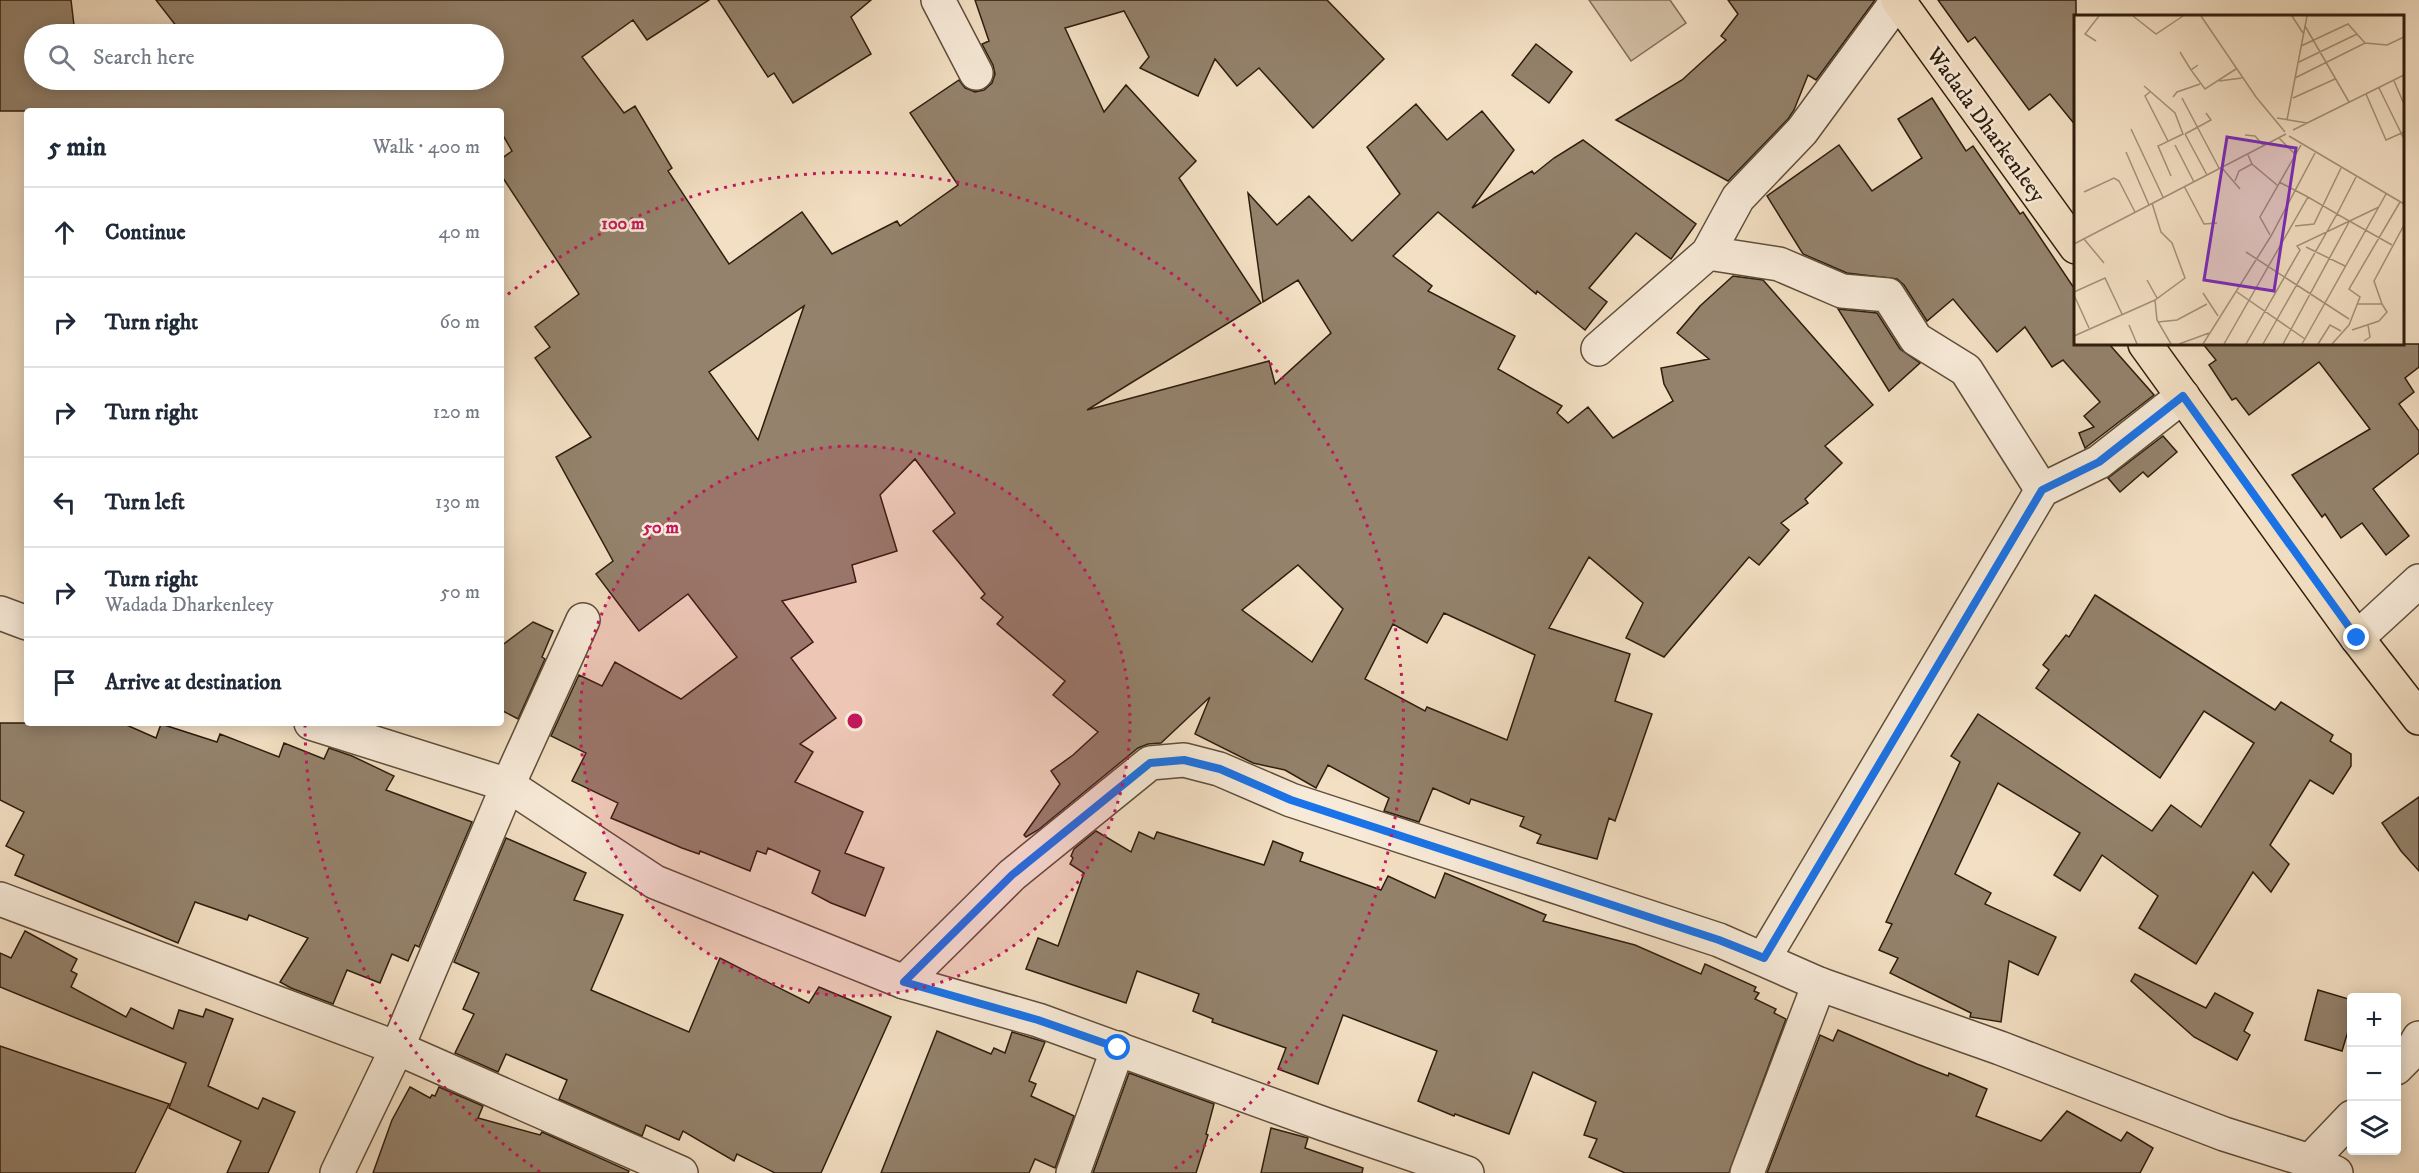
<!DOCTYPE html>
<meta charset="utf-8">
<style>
body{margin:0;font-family:"IM FELL DW Pica",serif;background:#f6f6f7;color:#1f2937}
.controls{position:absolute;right:18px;bottom:18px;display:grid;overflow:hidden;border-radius:6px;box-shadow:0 3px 15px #0003}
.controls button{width:54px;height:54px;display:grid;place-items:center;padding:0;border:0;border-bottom:2px solid #e0e1e3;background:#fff;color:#1f2937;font:30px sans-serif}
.stop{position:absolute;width:18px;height:18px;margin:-14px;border:4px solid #1a73e8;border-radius:50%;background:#fff}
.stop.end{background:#1a73e8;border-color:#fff;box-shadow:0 2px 6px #0008}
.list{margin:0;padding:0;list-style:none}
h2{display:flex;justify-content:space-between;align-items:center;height:78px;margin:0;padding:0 24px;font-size:26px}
h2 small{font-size:20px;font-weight:400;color:#747a83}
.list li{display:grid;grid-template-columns:39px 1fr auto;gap:18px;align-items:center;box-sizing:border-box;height:90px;padding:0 24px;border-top:2px solid #e0e1e3}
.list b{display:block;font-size:22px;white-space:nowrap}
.list p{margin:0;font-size:20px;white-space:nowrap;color:#747a83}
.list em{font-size:20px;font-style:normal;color:#747a83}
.icon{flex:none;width:33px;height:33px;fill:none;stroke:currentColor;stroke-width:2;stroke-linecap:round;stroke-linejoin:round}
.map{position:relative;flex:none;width:2419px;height:1173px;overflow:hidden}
.search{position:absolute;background:#fff;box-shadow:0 3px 15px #0003;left:24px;top:24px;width:480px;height:66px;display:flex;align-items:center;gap:15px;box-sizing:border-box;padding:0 21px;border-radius:33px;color:#747a83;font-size:22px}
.panel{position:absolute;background:#fff;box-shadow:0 3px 15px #0003;left:24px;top:108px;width:480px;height:618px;border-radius:6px}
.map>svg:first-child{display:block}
</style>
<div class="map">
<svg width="2419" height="1173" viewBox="0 0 2419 1173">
<rect width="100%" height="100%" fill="#f3dfc3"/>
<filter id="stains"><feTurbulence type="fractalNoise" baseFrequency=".00333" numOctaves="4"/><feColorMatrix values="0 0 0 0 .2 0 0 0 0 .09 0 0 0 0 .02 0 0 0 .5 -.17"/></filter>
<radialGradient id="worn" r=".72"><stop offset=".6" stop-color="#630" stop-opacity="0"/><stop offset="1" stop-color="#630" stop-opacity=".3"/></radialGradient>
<polygon fill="#d2bea4" stroke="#806e58" stroke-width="1.5" points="1589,0 1670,0 1686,23 1631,61"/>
<g fill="#94826c" stroke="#2e1d0d" stroke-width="1.5" fill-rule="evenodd">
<path d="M0 0H71L75 34H34V80H494V34H178L174 30 177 27 156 0H709L647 40 633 20 582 57 624 113 635 106 672 168 668 171 729 264 802 212 832 254 897 221 900 226 958 185 910 113 959 80 965 88 975 92 984 90 992 83 995 74 993 65 982 44 989 41 975 0H1327L1384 59 1313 128 1259 68 1237 86 1215 59 1198 96 1140 68 1149 57 1124 11 1065 28 1104 112 1126 85 1196 161 1179 178 1261 303 1087 410 1269 361 1275 384 1331 333 1298 280 1263 302 1248 193 1277 225 1309 196 1352 241 1400 194 1367 147 1416 104 1447 140 1482 111 1514 150 1472 208 1532 171 1534 174 1554 158 1583 140 1696 224 1671 259 1636 233 1589 288 1607 302 1585 330 1537 291 1536 294 1438 212 1393 256 1432 286 1428 291 1515 336 1498 369 1562 406 1557 413 1568 423 1588 407 1613 438 1673 401 1664 384 1661 368 1709 359 1677 333 1700 306 1733 276 1763 280 1873 405 1825 446 1842 463 1805 499 1808 503 1781 523 1789 530 1778 543 1759 565 1749 557 1664 657 1626 638 1643 603 1589 557 1549 628 1630 654 1615 701 1652 714 1615 821 1609 818 1597 859 1537 843 1541 835 1520 826 1524 817 1471 799 1469 804 1433 788 1419 822 1384 811 1389 798 1328 765 1316 788 1285 770 1253 763 1195 734 1210 697 1161 743 1148 744 1138 748 1038 830 1026 837 1024 835 1060 784 1051 771 1073 755 1098 732 1053 695 1065 681 997 624 1003 617 981 598 985 594 933 531 955 513 915 459 880 495 897 551 852 565 856 582 782 601 813 642 791 658 836 718 800 744 813 752 795 782 863 812 845 853 884 868 865 916 831 903 812 893 820 871 768 848 766 854 757 851 750 871 700 851 699 854 682 848 611 818 618 803 572 781 586 753 551 736 579 675 602 686 615 662 681 699 737 657 688 594 639 631 596 574 613 561 556 457 591 437 535 358 550 347 535 327 579 294 501 175V159L512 151 501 132V111H0ZM804 306 758 440 709 372ZM1298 565 1343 609 1312 662 1242 610ZM1444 613 1535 655 1507 740 1427 707 1425 711 1365 679 1393 624 1427 643Z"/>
<polygon points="718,0 871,0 851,17 871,54 793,103 774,73 768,77"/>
<polygon points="1728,0 1875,0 1816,80 1808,75 1794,110 1788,119 1728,181 1616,120 1682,80 1726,40 1721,36 1738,14"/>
<polygon points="1938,0 2076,0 2076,126 2050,94 2029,110 1975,37 1968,42"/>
<polygon points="1536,44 1572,72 1549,103 1512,75"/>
<polygon points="1932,98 1966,151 1973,146 2020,214 2023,212 2076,291 2076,344 2109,344 2154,395 2085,448 2079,433 2094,427 2084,416 2100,402 2063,360 2052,367 2025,327 1997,352 1953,299 1927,321 1904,285 1897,279 1847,273 1803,254 1767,196 1839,145 1872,191 1922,158 1898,119"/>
<polygon points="1838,309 1877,313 1900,349 1920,363 1889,391"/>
<polygon points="2203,344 2419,344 2419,367 2405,378 2414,392 2399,404 2419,431 2419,453 2373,489 2409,536 2386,555 2362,523 2341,538 2325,514 2322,517 2292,475 2370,429 2319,362 2249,415 2236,398 2232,400 2209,365 2216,360"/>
<polygon points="2163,436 2177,452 2148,477 2143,472 2120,492 2108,478"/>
<polygon points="2095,595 2275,710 2281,702 2333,735 2330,741 2351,754 2351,766 2333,794 2310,780 2270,845 2289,864 2271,892 2253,872 2196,964 2139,928 2158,896 2102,855 2080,891 2054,875 2080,833 1998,783 1955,874 1991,893 1985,904 2056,937 2038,975 2009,961 2001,1022 1970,1017 1971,1013 1890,973 1898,958 1879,950 1892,924 1886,922 1960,762 1951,756 1978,714 2152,831 2171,805 2201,827 2254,743 2204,711 2160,778 2036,688 2049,670 2043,665 2066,635 2069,637"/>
<polygon points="533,622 553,631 542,657 545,659 518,719 501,710 501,646"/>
<polygon points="0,723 122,723 156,738 161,724 217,742 220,734 279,757 284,743 324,759 329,748 352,756 394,776 386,790 472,822 419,947 415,945 408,961 392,954 380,983 347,970 333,1004 291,988 280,982 308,938 249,915 247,920 195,902 178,943 15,875 24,855 6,846 24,812 0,800"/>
<polygon points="2419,797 2419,871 2401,851 2382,823"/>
<polygon points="1096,831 1131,852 1139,832 1154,839 1157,832 1264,865 1273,841 1303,853 1300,861 1381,890 1388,876 1435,898 1445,873 1546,915 1543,921 1635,945 1701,974 1705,964 1756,987 1754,991 1759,993 1755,999 1776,1009 1774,1013 1786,1019 1729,1173 1625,1173 1589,1157 1597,1139 1584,1135 1596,1102 1533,1072 1509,1134 1455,1114 1454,1116 1418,1101 1437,1051 1343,1015 1318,1084 1278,1069 1286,1048 1212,1022 1213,1019 1193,1011 1199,994 1137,971 1126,1003 1026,969 1038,938 1058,946 1084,873 1070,864 1073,858 1071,856 1074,849"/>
<polygon points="506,838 586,873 574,900 623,915 591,990 689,1032 720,958 809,1003 819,987 891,1017 821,1173 775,1173 737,1154 734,1161 683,1131 679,1140 646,1125 642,1136 559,1099 567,1080 506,1054 498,1072 455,1053 474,1014 463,1009 479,973 454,962"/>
<polygon points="25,931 77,959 71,971 77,974 71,987 126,1017 131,1008 173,1029 179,1010 203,1017 206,1009 233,1019 208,1086 258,1109 263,1098 295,1112 268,1173 227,1173 241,1141 169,1108 186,1063 0,987 0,953 11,958"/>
<polygon points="2135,974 2206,1008 2215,993 2253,1013 2244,1031 2250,1035 2237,1060 2194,1037 2131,981"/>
<polygon points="2318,990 2352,1000 2352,1018 2342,1051 2305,1040"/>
<polygon points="1838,1030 1917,1064 1948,1076 1949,1073 1987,1089 1976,1116 2041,1141 2067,1111 2121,1141 2127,1132 2153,1148 2140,1173 1767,1173 1820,1035 1833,1041"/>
<polygon points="937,1031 991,1054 994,1048 1005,1053 1012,1032 1045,1042 1029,1081 1036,1084 1031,1096 1074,1116 1055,1168 1035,1159 1029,1173 881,1173"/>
<polygon points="0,1046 169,1104 135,1173 0,1173"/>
<polygon points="1129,1073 1214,1104 1206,1134 1208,1135 1196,1173 1093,1173"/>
<polygon points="410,1087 430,1098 432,1095 435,1096 439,1087 483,1106 478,1118 540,1135 542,1132 629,1171 628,1173 373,1173 392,1120"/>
<polygon points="1271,1128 1308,1138 1305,1148 1363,1168 1362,1173 1261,1173"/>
</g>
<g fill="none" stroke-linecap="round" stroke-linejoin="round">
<defs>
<g id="minor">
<polyline points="938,0 976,73"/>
<polyline points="1708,253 1779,264 1842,291 1888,295 1916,339 1966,370 2042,490"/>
<polyline points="1598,349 1708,253 1738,198 1802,131 1898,0"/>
<polyline points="0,613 27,623"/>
<polyline points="2357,638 2419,581"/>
<polyline points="311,723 508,785 655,882 904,982 1038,1020 1324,1124 1467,1173"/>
<polyline points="0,899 397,1048 681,1173"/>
<polyline points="1764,958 2042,490 2099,462 2183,396"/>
<polyline points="904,982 1012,875 1150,763 1184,760 1219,769 1291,800 1719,940 1819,984 2000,1048 2224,1134 2310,1161 2336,1173"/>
<polyline points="2396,1068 2410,1054 2419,1038"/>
<polyline points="2310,1161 2352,1117"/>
<polyline points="337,1173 397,1048 508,785 583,620"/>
<polyline points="1073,1173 1118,1048"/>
<polyline points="1747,1173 1819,984"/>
</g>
<g id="major">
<polyline points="1898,0 2076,247"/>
<polyline points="2145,344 2357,638 2419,718"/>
</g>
</defs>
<use href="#minor" stroke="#5f4e3a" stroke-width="36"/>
<use href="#major" stroke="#2e1d0d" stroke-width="36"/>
<use href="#minor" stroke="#f7ead8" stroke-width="33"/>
<use href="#major" stroke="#f3dfc3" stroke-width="33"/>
</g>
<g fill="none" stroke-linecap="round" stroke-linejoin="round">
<polyline stroke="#1a73e8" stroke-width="8" points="1118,1048 1038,1020 904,982 1012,875 1150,763 1184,760 1220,769 1291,800 1719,940 1764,958 2042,490 2099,462 2183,396 2357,638"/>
</g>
<circle cx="855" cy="721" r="275" fill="#c2185b" fill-opacity=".12"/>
<g fill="none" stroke="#c2185b" stroke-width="3" stroke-dasharray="3 6">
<circle cx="855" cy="721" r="275"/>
<path d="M540 1172A550 550 0 0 1 305 726M501 300A550 550 0 1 1 1170 1172"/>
</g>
<g text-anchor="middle" stroke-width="5" stroke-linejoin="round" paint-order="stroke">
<g font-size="22" fill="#2e1d0d" stroke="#f7ead8">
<text transform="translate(1987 124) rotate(54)" y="8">Wadada Dharkenleey</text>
</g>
</g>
<g transform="translate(2074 15)">
<rect width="330" height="330" fill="#f3dfc3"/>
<path fill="none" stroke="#a4917a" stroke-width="1.5" d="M59 1 82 19 109 1M127 1 182 82 211 117M218 1 229 18M231 11 275 87M22 26 11 19 25 1M227 31 274 9 291 28M106 37 117 55M225 47 283 19M124 50 117 55 131 74 162 54M221 63 291 28 313 30 330 22M145 66 168 63M320 66 330 89M70 71 101 98 109 119 84 131 97 161M305 73 330 124M77 76 71 81 94 126M292 79 312 125 330 117M99 82 103 77 126 69M108 83 145 153M219 83 261 64M203 103 233 108M213 105 233 1M57 114 89 182M219 115 330 60M111 119 133 160M111 119 137 105 132 98M171 120 181 121 190 131M215 121 330 189M205 123 221 139M101 130 120 167M52 137 75 190M174 140 178 149 203 170M148 153 166 174M161 166 165 156 178 149M205 167 234 182M110 171 130 209 143 208M10 177 40 163 45 166 61 197M221 211 240 209 267 153M196 220 186 202 227 130M10 224 30 248M0 229 212 119M232 232 271 251M172 237 275 304M73 265 83 283M0 277 31 263 48 299M163 277 231 324M129 278 144 301M0 280 15 313M81 285 83 305 97 329M308 289 300 266 330 210M84 307 103 305 133 289M55 310 63 329M278 315 305 306 313 297 308 289H283M0 321 81 285 111 263 98 228 87 217 78 188M290 326 296 322 294 310M105 329 135 318M129 329 197 221 241 138M150 329 234 182 263 199 282 162M172 329 226 235 223 231 305 192M189 329 263 199 318 230M209 329 275 207M228 329 312 179M244 329 256 310 267 316M258 329 275 310 286 282 275 274 326 187"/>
<path fill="#7b2cbf" fill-opacity="0.15" stroke="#7b2cbf" stroke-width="3" d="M153 122 222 133 200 276 130 265Z"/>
<rect width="330" height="330" fill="none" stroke="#2e1d0d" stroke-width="3"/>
</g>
<circle cx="855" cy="721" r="9" fill="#c2185b" stroke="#f7ead8" stroke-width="3"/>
<g font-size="18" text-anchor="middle" font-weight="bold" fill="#c2185b" stroke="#f7ead8" stroke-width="5" stroke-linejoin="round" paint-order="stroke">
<text x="623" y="229">100 m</text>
<text x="661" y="533">50 m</text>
</g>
<rect width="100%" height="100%" filter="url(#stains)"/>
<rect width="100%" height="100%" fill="url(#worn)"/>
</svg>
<div class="controls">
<button>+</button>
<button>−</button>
<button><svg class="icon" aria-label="layers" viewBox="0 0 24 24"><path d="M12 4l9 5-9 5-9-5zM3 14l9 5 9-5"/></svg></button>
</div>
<div class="stop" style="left:1118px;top:1048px"></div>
<div class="stop end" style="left:2357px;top:638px"></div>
<div class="search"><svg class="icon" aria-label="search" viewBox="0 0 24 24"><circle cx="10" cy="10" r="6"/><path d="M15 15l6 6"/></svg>Search here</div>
<section class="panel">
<h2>5 min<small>Walk · 400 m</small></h2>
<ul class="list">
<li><svg class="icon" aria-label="ahead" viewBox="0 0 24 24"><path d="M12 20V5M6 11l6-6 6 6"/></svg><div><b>Continue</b></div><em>40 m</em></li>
<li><svg class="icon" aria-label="right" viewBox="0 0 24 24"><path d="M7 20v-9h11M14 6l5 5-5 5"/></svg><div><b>Turn right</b></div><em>60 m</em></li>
<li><svg class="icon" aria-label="right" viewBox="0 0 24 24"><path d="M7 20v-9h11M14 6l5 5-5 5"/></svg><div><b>Turn right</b></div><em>120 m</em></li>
<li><svg class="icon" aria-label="left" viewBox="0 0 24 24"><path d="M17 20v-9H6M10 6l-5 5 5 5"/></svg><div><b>Turn left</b></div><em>130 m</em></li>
<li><svg class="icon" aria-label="right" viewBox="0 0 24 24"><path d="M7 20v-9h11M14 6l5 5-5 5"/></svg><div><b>Turn right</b><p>Wadada Dharkenleey</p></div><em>50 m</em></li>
<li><svg class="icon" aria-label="arrive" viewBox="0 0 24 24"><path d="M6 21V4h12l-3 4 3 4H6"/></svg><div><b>Arrive at destination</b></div></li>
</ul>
</section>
</div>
